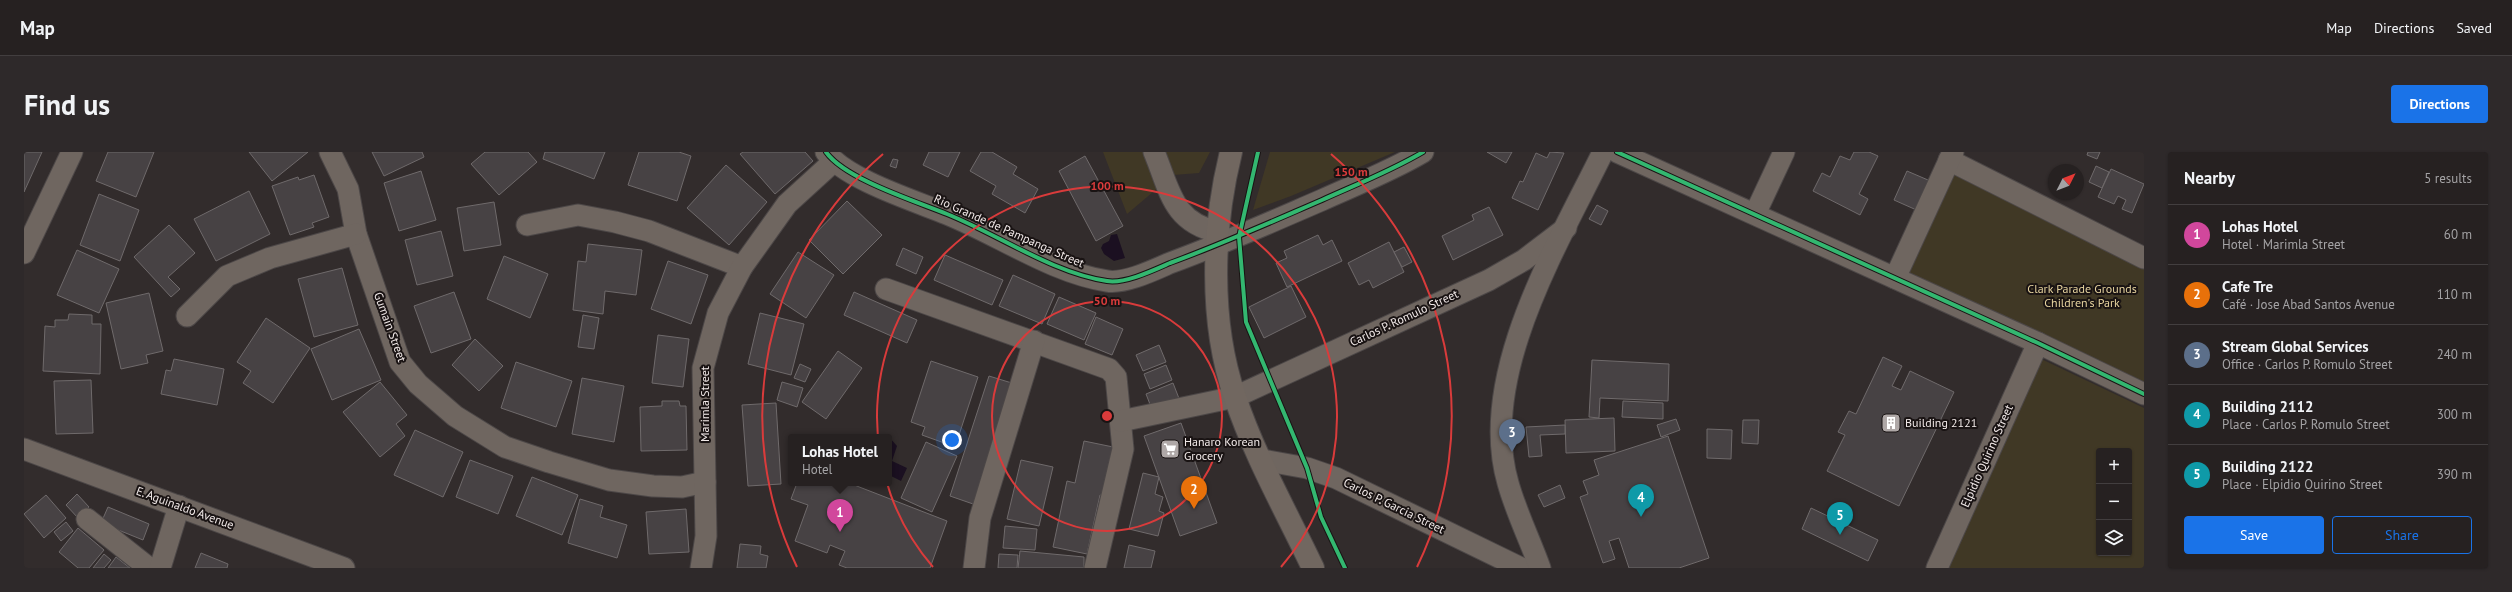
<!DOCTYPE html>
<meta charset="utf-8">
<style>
body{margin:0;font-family:"PT Sans",sans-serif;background:#2e292a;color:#f1f3f6}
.controls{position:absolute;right:12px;bottom:12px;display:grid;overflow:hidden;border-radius:4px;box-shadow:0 1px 3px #0004}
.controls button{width:36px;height:36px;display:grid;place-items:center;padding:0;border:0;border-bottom:1px solid #423e3f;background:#262121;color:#f1f3f6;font:20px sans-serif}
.compass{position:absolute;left:2024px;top:12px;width:36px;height:36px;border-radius:50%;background:#262121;box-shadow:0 1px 3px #0004;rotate:48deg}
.you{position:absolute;left:928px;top:288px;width:14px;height:14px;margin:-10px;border:3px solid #fff;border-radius:50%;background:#1a73e8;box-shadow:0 0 0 6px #1a73e833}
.badge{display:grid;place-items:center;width:26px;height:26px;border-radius:50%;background:#1a73e8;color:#fff;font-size:13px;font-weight:700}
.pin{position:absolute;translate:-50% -33px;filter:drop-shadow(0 1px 2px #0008)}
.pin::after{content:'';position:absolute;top:21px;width:14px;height:12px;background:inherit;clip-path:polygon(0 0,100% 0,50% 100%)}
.popup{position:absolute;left:764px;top:282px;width:104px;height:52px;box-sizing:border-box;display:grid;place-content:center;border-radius:4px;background:#262121;filter:drop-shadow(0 1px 3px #0005);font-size:13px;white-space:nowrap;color:#a4a3a5}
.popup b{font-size:15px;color:#f1f3f6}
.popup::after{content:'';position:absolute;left:50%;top:100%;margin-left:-8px;border:8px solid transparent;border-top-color:#262121}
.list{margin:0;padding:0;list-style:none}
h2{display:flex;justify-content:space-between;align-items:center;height:52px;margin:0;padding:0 16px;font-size:17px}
h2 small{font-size:13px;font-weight:400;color:#a4a3a5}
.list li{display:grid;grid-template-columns:26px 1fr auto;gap:12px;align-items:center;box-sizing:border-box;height:60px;padding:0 16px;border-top:1px solid #423e3f}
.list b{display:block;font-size:15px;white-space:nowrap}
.list p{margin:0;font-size:13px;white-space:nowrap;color:#a4a3a5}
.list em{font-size:13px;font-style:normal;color:#a4a3a5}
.actions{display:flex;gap:8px;padding:12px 16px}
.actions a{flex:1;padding:9px 0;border:1px solid #1a73e8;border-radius:4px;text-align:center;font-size:14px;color:#1a73e8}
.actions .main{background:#1a73e8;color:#fff}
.icon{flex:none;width:22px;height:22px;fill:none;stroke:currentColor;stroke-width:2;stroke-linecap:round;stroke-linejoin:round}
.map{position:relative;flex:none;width:2120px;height:416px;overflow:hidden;border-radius:4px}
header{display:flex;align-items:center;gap:24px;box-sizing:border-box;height:56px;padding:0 20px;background:#262121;border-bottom:1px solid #423e3f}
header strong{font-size:19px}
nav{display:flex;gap:22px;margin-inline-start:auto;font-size:14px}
.intro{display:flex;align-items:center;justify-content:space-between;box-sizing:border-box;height:96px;padding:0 24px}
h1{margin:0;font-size:28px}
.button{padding:10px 18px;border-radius:4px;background:#1a73e8;color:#fff;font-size:14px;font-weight:700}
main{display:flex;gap:24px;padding:0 24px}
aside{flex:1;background:#262121;border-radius:4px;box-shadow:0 1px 3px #0004}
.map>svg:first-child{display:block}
</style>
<header>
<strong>Map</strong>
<nav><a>Map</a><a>Directions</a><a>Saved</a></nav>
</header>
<div class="intro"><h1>Find us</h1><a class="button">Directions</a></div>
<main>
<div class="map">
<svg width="2120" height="416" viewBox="0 0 2120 416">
<rect width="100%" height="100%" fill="#322c2c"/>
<g fill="#403825" fill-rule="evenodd">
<polygon points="1079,0 1186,0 1175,21 1149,23 1103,62"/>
<polygon points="1246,0 1371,0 1267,44 1229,58"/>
<polygon points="1929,21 2120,114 2120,234 1882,119"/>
<path d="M2013 205 2120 256V416H1919ZM2075 299H2105V401H2075Z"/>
</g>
<g fill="#1b1021">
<polygon points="1093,82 1101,106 1090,109 1080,102 1077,96 1079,92 1085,89 1087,83"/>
<polygon points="865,285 873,294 868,309 883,316 877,329 865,323"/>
</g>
<g fill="#474244" stroke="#6f6a6b">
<polygon points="0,0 18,0 0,40"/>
<polygon points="84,0 130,0 112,45 72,29"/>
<polygon points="225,0 284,0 248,29"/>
<polygon points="348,0 398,0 400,5 360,24"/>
<polygon points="461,0 504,0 513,10 475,43 447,12"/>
<polygon points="521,0 581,0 570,27 519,7"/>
<polygon points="615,0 655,0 667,4 653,49 604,33"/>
<polygon points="719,0 781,0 789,9 751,42 716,2"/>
<polygon points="905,0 936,0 924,25 899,13"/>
<polygon points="957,0 968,0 993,15 989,22 1014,37 1001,61 968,42 972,34 946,19"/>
<polygon points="1463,0 1488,0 1482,11"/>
<polygon points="1526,0 1540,1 1514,58 1488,46 1496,29 1499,30 1512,1 1523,6"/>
<polygon points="1830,0 1845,0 1854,4 1835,42 1844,47 1836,63 1789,39 1798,21 1806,25 1816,4 1826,8"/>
<polygon points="2064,0 2076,0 2073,7 2063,3"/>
<polygon points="1061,4 1099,74 1072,89 1035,19"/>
<polygon points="869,7 874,8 872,16 866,14"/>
<polygon points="702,13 743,50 705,93 663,56"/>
<polygon points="2072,14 2085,20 2078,36 2065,30"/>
<polygon points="2087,17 2120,32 2108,61 2098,57 2102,48 2094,44 2090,52 2074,45"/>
<polygon points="397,19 412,68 375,79 360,31"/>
<polygon points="1883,19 1911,31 1897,60 1870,48"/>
<polygon points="290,23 305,65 288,71 290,75 266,83 248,34 274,25 275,28"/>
<polygon points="225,39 246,82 192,109 170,67"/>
<polygon points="75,42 115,58 96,109 56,93"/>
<polygon points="823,49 858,83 819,122 785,88"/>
<polygon points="470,50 477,93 440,99 433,56"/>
<polygon points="1573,53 1584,59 1577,73 1565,67"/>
<polygon points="1465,55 1479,83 1429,108 1418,84 1450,68 1448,63"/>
<polygon points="145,73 171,101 144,125 156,137 147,145 110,105"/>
<polygon points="417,79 429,124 393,133 381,88"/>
<polygon points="1294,83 1299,93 1308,88 1318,109 1263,135 1252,111 1263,106 1260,99"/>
<polygon points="1365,90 1380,120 1349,136 1345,128 1335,133 1324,111"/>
<polygon points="564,92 618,98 612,143 581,139 579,162 549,158 554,109 562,110"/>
<polygon points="1380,95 1388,110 1378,115 1370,100"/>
<polygon points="879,96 899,105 892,122 872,113"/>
<polygon points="53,98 95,117 75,161 33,143"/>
<polygon points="774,100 810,123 782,166 746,142"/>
<polygon points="921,103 979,128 968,153 910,128"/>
<polygon points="480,104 524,122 506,166 463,147"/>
<polygon points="644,109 684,123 667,172 627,157"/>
<polygon points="318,116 334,173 290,185 274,127"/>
<polygon points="989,123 1031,142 1018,172 975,154"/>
<polygon points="1267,134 1282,165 1240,186 1225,155"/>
<polygon points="430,140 447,187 407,201 390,154"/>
<polygon points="830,140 893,168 883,191 820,163"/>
<polygon points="125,141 139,199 122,203 124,211 97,217 82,151"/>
<polygon points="1035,145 1072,161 1060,188 1023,172"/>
<polygon points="736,161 780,172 767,223 724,212"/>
<polygon points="45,162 68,163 68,172 77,172 76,222 19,219 21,174 31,175 31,168 44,168"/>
<polygon points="559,163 575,166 570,197 554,195"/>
<polygon points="1072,165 1099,177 1088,203 1061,192"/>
<polygon points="242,166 286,196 249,251 219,231 227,219 213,210"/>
<polygon points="335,177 357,228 308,248 287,197"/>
<polygon points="634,183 665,187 659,235 628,231"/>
<polygon points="451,187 479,214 455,239 428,213"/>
<polygon points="1135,193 1142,210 1119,219 1112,203"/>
<polygon points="814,199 838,216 802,267 778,250"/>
<polygon points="1859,205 1878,214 1868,234 1877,238 1886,219 1930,240 1875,354 1803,319 1821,283 1814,280 1825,259 1832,262"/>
<polygon points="150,207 200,217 193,253 137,242 142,218 147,219"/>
<polygon points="1568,208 1645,212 1644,249 1576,246 1575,266 1565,265"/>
<polygon points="907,209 954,225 934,286 925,283 923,292 898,283 901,275 887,270"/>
<polygon points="492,210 548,229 532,275 477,256"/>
<polygon points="776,212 787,217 781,230 770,226"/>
<polygon points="1142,213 1148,228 1126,237 1120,222"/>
<polygon points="965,224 991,232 952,353 926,344"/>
<polygon points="558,226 600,234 590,290 548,282"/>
<polygon points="67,228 69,281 32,282 30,229"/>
<polygon points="356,230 383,263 372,272 381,284 356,305 319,260"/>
<polygon points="758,230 779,236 773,255 753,248"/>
<polygon points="1149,231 1156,249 1129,260 1122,242"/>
<polygon points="638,249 655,249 656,254 662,254 663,298 617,299 616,255 638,254"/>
<polygon points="1599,249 1639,251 1639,267 1598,265"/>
<polygon points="752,251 757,332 724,334 718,253"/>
<polygon points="1590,266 1591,299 1542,301 1541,268"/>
<polygon points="1652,267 1656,278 1637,285 1633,273"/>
<polygon points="1719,268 1735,268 1734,292 1718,291"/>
<polygon points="1157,271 1193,371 1156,384 1120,284"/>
<polygon points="1541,273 1541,282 1516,283 1518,304 1505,305 1502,275"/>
<polygon points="1683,277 1708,278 1707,307 1683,306"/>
<polygon points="391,278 439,300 419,345 370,323"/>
<polygon points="1644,284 1685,406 1655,416 1605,416 1595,386 1585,389 1591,407 1579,411 1556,345 1564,342 1559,329 1575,323 1570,308"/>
<polygon points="1060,289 1094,296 1083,345 1076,343 1063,402 1029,395 1043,329 1051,331"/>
<polygon points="902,290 933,304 908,360 877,346"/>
<polygon points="446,308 489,324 474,362 432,345"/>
<polygon points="997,308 1029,315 1015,374 983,367"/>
<polygon points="1119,321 1135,325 1131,342 1139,345 1135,359 1140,361 1134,384 1105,377"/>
<polygon points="508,325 554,343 538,383 492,364"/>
<polygon points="773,331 825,331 923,369 906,416 823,416 815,413 821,399 806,393 803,401 771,389 784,353 767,347"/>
<polygon points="1536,333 1541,346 1520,355 1514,343"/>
<polygon points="53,342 65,355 54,366 42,353"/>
<polygon points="22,343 42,366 20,386 0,362"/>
<polygon points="556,347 579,354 576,365 603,373 593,406 544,391"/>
<polygon points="84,355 125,372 119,388 77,371"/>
<polygon points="1787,356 1854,388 1844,409 1778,377"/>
<polygon points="662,357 665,400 625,402 622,360"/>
<polygon points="42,370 49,379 37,389 30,380"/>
<polygon points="981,374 1013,377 1011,398 979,396"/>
<polygon points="54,376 80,398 65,416 54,416 35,400"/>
<polygon points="716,392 737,394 736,402 744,404 742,416 713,416"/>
<polygon points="1105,393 1131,399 1127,416 1100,416"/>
<polygon points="996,399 1060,405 1060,416 994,416"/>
<polygon points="177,401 204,412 203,416 171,416"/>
<polygon points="80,402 87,408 80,416 69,416"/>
<polygon points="975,402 994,403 993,416 974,416"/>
<polygon points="92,405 106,416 84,416"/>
</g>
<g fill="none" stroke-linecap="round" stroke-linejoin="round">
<defs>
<g id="minor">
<polyline points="306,0 324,37 332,82 376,210 394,232 431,264 481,295 525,310 585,328 629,334 658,335 681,330"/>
<path d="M802 0C821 27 891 49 923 62 975 83 1029 121 1083 129 1101 132 1130 118 1146 111 1198 92 1247 70 1298 48 1331 33 1367 19 1399 0"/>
<path d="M1130 0C1146 38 1148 70 1194 80"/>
<polyline points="1593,0 2014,191 2120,242"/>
<polyline points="1925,8 2120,106"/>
<polyline points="1731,62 1760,0"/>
<polyline points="503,73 554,63 591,70 625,79 718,115"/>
<polyline points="0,101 48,0"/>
<polyline points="1871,126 1929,0"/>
<polyline points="862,137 1085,217 1092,225 1099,297 1071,416"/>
<polyline points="163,164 203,124 246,106 332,82"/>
<polyline points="1097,269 1211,245 1465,128 1500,108 1542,76"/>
<polyline points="0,297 320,416"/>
<polyline points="1238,308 1283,316 1312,326 1497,416"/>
<polyline points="63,367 125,416"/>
<polyline points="136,416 155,354"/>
<polyline points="677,416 682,384 679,216 694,161 718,115 763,52 809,10"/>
<polyline points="950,416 956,366 1010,189"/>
<path d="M1516 416C1506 388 1492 360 1484 331 1453 224 1533 94 1579 0"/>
<polyline points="1913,416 2014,191"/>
</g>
<path id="major" d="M1207 0C1188 76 1185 170 1211 245 1230 303 1263 361 1289 416"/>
</defs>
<use href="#minor" stroke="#4c4747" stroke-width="23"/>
<use href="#major" stroke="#4c4747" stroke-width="24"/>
<use href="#minor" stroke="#6f6660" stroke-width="21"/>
<use href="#major" stroke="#716760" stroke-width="22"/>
<defs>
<g id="cycleway">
<path d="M802 0C821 27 891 49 923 62 975 83 1029 121 1083 129 1101 132 1130 118 1146 111 1198 92 1247 70 1298 48 1331 33 1367 19 1399 0"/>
<polyline points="1234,0 1215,85 1222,170 1283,316 1297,365 1321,416"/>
<polyline points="1593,0 2014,191 2120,242"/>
</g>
</defs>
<use href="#cycleway" stroke="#191313" stroke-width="6"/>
<use href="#cycleway" stroke="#33b770" stroke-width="4"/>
</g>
<g fill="none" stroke="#d93b3b" stroke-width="2">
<circle cx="1083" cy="264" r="115"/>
<path d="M909 415A230 230 0 1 1 1257 415"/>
<path d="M773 415A345 345 0 0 1 859 2M1307 2A345 345 0 0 1 1393 415"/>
</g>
<defs>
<symbol id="building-square" viewBox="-11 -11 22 22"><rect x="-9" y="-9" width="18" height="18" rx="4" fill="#afa8a7" stroke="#191313"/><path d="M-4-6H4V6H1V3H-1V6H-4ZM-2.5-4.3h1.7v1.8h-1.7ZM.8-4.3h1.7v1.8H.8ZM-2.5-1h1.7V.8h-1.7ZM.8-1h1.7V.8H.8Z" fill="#fff"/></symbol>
<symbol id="supermarket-square" viewBox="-11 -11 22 22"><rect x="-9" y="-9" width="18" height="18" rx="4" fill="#afa8a7" stroke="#191313"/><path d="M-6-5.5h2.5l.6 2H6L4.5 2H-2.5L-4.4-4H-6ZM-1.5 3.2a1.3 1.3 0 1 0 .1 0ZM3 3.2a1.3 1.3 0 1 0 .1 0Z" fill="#fff"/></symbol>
</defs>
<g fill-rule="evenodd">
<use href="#building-square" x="1856" y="260" width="22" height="22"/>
<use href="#supermarket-square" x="1135" y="286" width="22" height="22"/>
</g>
<g text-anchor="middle" stroke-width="4" stroke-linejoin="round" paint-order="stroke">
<g font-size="12" fill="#f2eae9" stroke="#191313">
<text transform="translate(985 79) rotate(24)" y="4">Rio Grande de Pampanga Street</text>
<text transform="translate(1380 166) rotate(-25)" y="4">Carlos P. Romulo Street</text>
<text transform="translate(366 175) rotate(70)" y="4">Gumain Street</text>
<text transform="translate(681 252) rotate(-90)" y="4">Marimla Street</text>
<text transform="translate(1963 304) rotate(-66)" y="4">Elpidio Quirino Street</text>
<text transform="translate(1370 354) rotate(26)" y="4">Carlos P. Garcia Street</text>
<text transform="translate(161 356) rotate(20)" y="4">E. Aguinaldo Avenue</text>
</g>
<g font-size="12" fill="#e6d39f" stroke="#191313">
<text x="2058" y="141">Clark Parade Grounds<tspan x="2058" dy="14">Children's Park</tspan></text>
</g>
<g font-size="12" fill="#f2eae9" stroke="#191313" text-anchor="start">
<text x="1881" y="275">Building 2121</text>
<text x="1160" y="294">Hanaro Korean<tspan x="1160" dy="14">Grocery</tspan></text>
</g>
</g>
<circle cx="1083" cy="264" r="6" fill="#d93b3b" stroke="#191313" stroke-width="2"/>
<g font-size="12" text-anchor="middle" font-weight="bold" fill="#d93b3b" stroke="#191313" stroke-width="4" stroke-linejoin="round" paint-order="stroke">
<text x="1327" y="24">150 m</text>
<text x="1083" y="38">100 m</text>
<text x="1083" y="153">50 m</text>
</g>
</svg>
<div class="controls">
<button>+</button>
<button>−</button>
<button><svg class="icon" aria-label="layers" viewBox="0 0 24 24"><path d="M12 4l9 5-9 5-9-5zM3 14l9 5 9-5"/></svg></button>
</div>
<svg class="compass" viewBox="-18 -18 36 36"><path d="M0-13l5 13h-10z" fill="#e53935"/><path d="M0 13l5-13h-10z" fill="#a4a3a5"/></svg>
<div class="you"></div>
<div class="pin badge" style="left:816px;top:380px;background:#d1479c">1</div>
<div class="popup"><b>Lohas Hotel</b>Hotel</div>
<div class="pin badge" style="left:1170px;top:357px;background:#e8710a">2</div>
<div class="pin badge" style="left:1488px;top:300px;background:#5c6f8a">3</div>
<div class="pin badge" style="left:1617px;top:365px;background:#0f9aa8">4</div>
<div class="pin badge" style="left:1816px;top:383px;background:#0f9aa8">5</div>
</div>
<aside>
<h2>Nearby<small>5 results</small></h2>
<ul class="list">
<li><span class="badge" style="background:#d1479c">1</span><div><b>Lohas Hotel</b><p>Hotel · Marimla Street</p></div><em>60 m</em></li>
<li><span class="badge" style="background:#e8710a">2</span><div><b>Cafe Tre</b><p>Café · Jose Abad Santos Avenue</p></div><em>110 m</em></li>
<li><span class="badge" style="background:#5c6f8a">3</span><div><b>Stream Global Services</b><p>Office · Carlos P. Romulo Street</p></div><em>240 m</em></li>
<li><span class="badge" style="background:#0f9aa8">4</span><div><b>Building 2112</b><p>Place · Carlos P. Romulo Street</p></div><em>300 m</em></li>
<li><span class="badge" style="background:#0f9aa8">5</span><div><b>Building 2122</b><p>Place · Elpidio Quirino Street</p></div><em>390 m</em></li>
</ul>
<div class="actions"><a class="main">Save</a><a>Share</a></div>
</aside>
</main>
